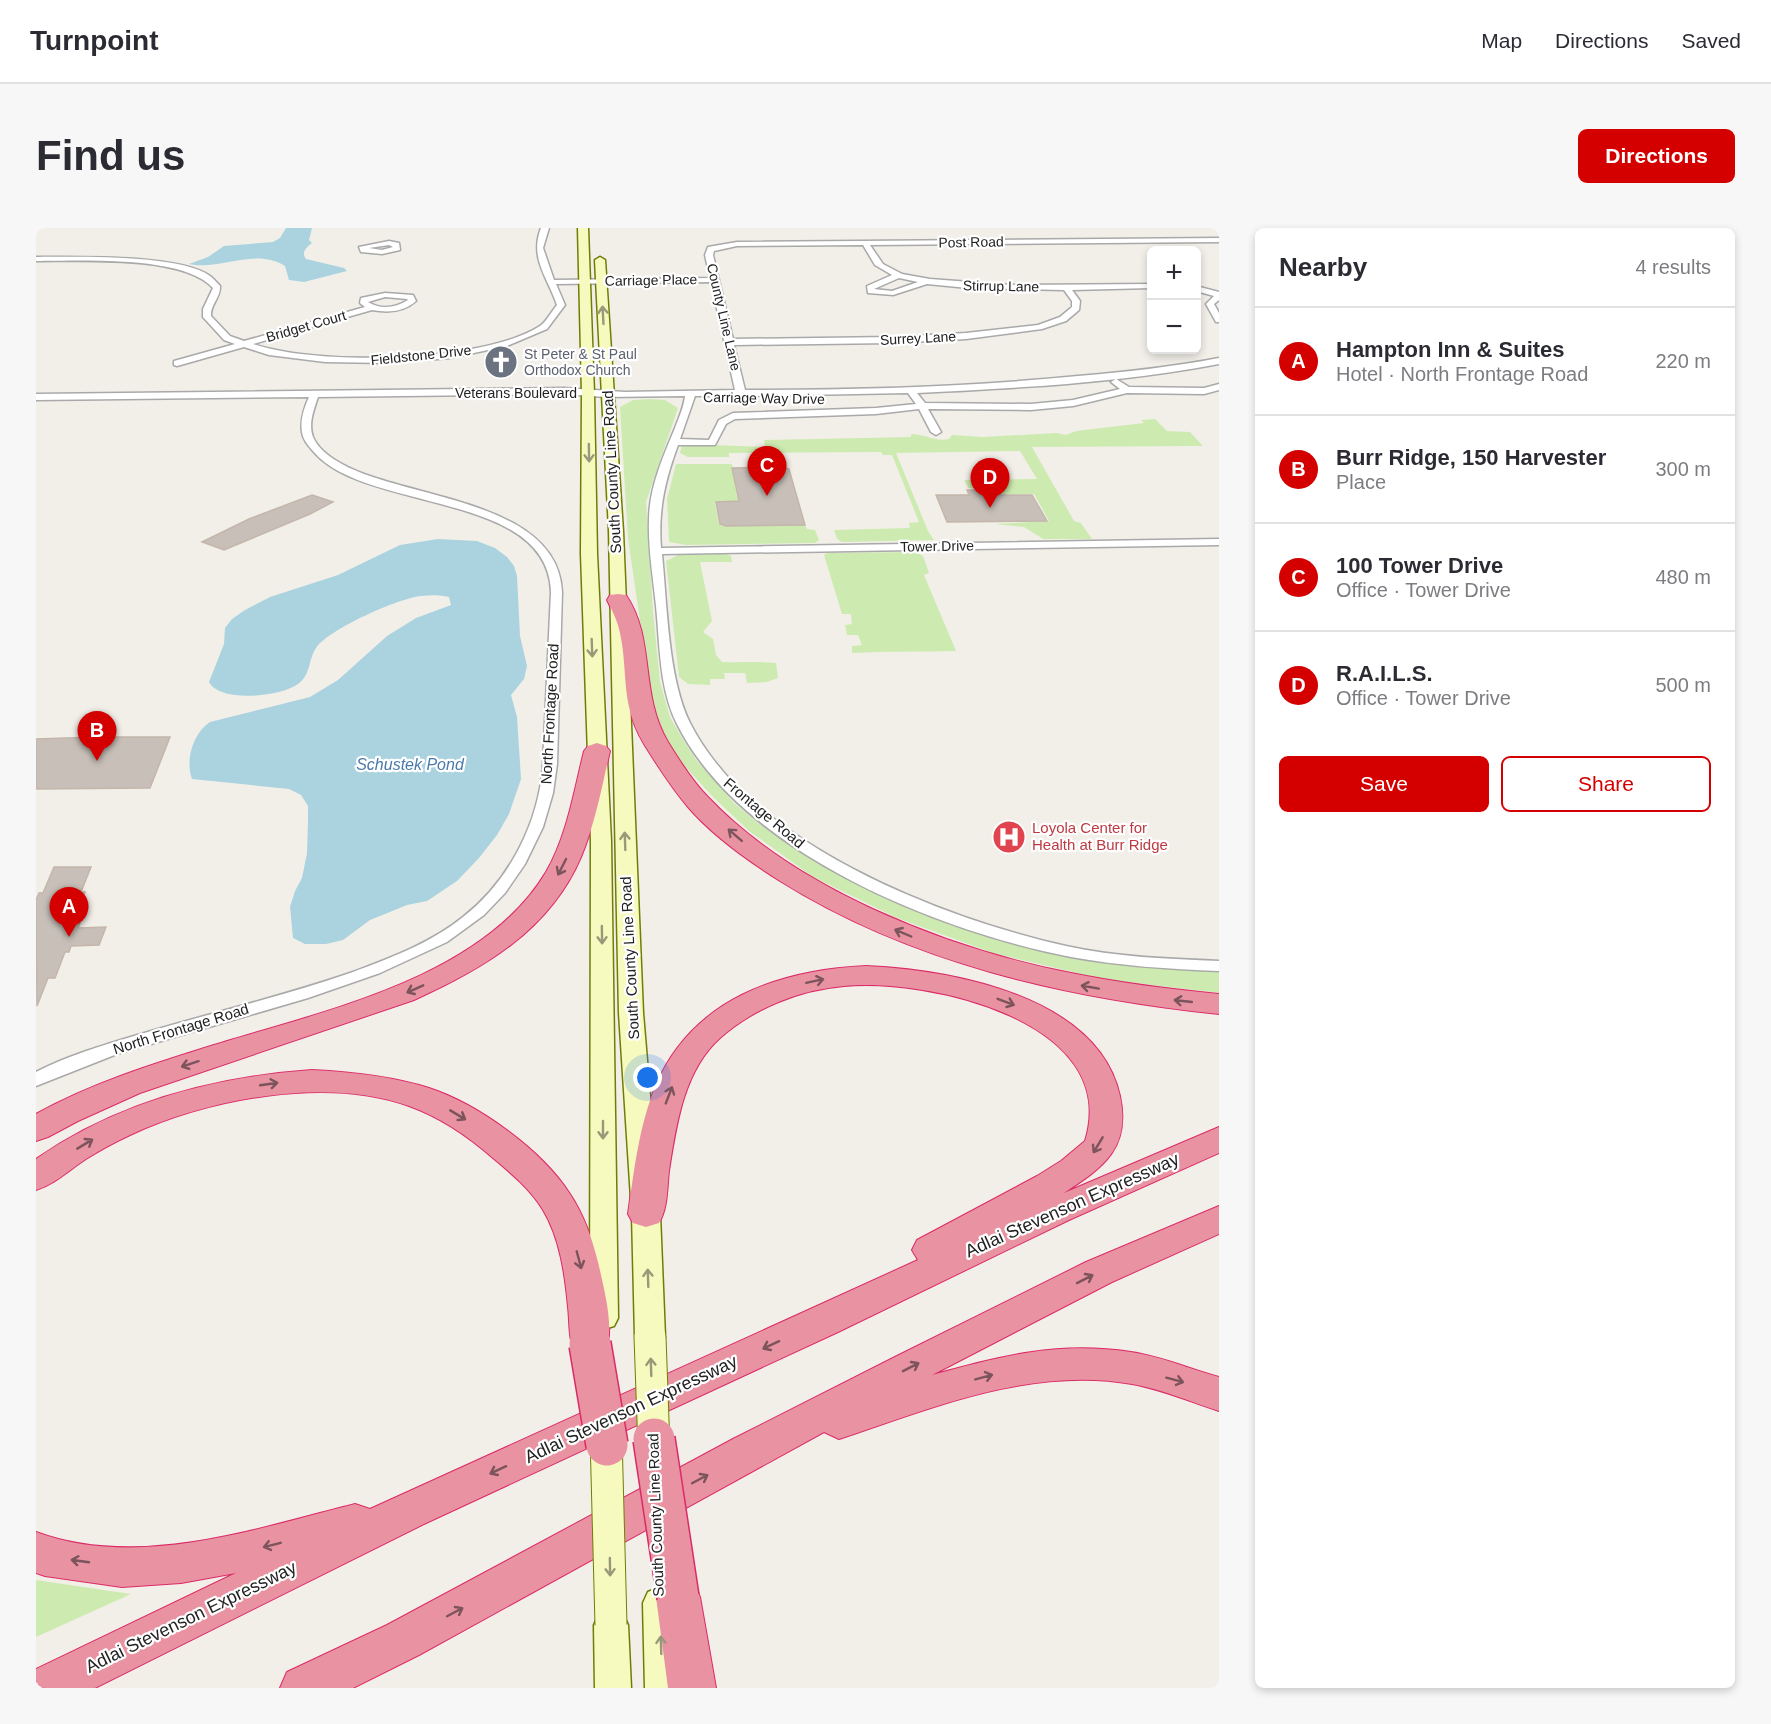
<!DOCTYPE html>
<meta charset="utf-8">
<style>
body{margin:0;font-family:Arial,sans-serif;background:#f7f7f7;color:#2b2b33}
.controls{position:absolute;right:18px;top:18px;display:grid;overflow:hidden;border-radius:9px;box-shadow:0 3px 9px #0003}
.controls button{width:54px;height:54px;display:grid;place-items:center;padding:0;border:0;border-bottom:2px solid #e1e1e2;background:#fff;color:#2b2b33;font:30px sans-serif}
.you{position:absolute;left:612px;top:850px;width:21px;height:21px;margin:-15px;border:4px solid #fff;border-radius:50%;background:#1a73e8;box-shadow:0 0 0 9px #1a73e833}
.badge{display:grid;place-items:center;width:39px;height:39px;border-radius:50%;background:#d40000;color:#fff;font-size:20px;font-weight:700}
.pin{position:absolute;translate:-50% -50px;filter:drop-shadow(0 2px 3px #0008)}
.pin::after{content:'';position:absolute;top:32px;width:21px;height:18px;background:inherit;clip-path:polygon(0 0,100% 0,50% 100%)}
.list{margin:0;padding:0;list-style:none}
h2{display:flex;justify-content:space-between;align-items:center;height:78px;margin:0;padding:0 24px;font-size:26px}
h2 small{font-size:20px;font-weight:400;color:#7c7c81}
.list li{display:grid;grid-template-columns:39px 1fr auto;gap:18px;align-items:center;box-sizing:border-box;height:108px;padding:0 24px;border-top:2px solid #e1e1e2}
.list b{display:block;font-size:22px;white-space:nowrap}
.list p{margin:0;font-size:20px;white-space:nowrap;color:#7c7c81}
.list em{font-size:20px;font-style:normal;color:#7c7c81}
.actions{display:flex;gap:12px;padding:18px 24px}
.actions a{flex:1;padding:14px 0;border:2px solid #d40000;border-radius:9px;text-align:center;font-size:21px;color:#d40000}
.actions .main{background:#d40000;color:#fff}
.map{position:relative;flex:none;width:1183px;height:1460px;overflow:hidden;border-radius:9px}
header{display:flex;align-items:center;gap:36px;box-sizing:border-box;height:84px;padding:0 30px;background:#fff;border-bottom:2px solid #e1e1e2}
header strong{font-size:28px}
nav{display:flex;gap:33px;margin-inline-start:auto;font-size:21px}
.intro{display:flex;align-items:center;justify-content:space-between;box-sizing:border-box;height:144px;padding:0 36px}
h1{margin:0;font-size:42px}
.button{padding:15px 27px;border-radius:9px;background:#d40000;color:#fff;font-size:21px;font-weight:700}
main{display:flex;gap:36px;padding:0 36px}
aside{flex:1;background:#fff;border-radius:9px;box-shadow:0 3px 9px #0003}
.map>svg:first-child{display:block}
</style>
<header>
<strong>Turnpoint</strong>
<nav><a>Map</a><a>Directions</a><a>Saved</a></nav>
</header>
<div class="intro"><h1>Find us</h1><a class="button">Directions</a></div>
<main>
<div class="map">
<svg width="1183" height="1460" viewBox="0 0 1183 1460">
<rect width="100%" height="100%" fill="#f2efe9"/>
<g fill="#cdebb0">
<polygon points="615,171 629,172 642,180 610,274 617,383 624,454 634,489 646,510 661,533 698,575 723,596 788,639 911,695 1023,726 1079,736 1183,744 1183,765 1066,751 957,725 861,690 777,649 713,603 676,568 634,522 615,470 592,310 584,179 597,172"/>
<path d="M1119 191 1131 203 1154 204 1167 218 996 219 1038 293 1045 295 1056 311H1007L988 299 959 296 1013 293 998 266H958L955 260H932L928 252 1001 251 984 223 860 225 892 303 898 312 806 314 801 311 798 302 874 300 873 295 883 294 856 227H847L845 224 693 225V229H652L644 225 646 217 652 216 729 219 728 212 875 209V206C889 206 899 214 913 211L916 207 947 209 1021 205 1030 207 1040 203 1108 195 1105 192Z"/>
<polygon points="640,236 696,236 701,269 706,273 679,275 683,296 688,298 769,297 771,301 779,302 783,312 779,315 650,317 633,314 631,271"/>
<path d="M880 324 887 328 893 345 888 347 920 423C885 424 849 423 816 425V418L826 417 822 407H811L809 397 816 396 815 386H806L788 327 791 325Z"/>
<path d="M691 326 695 328 696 334H664L676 393 667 404 677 411 680 427 686 434C705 435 722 433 740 435L742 450 731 454 711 455 709 445H688L689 451H674V457L652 456 643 449 630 333 642 327Z"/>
<polygon points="0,1352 95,1366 0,1409"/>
</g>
<g fill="#aad3df">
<path d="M250 0H276L273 12 276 15C270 20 265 24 270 31L308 40 311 43 268 54 253 52 249 38C220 19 184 43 153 36L172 29 188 18 237 14 244 10Z"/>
<path d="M402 311 441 313 459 320 471 329 478 338 481 348 484 408 491 438 488 451 475 467 481 489 485 551 473 586 461 607 443 630 421 653 391 673 371 677 334 692 307 712 290 716H269L257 710 254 679 259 663 266 650 271 625 272 592V578L265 567 253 561 156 551C149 532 157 505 174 494L274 469 302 452 351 408 380 390 415 377 413 369C404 367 395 367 385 368 363 370 293 401 280 420 272 432 275 447 262 456 244 469 184 475 173 454L188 416 189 400 196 391 209 382 234 369 302 347 364 317Z"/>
</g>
<g fill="#c7bfb8" stroke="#c4b6ab" stroke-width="1.5">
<polygon points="747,239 753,241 769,297 690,298 684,296 680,274 703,273 696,240"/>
<polygon points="931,262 953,262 956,267 996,267 1011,293 911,294 900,267 933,267"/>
<polygon points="276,267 297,274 274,286 188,322 166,314 213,291"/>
<polygon points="61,509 134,509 114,560 0,561 0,511"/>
<polygon points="18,639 55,639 45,664 49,664 39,695 44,695 42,700 70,699 63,717 35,718 33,724 29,724 19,750 12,750 1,778 0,672 3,665 7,665"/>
</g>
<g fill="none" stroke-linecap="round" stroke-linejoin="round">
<defs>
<g id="street">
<path d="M505 0H513L507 20 518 52 674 50 669 27 672 19 701 14 1183 10V14L834 17 847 36 866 46 894 51 974 57 1116 56V60L1036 62 1044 73 1043 82 1030 93 1006 101 930 111 856 115 698 117 709 162C820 162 931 159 1042 148 1089 144 1136 139 1183 130V136C1084 155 982 160 881 165L889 175 995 176 1037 172 1084 161 1075 154 1080 151 1093 159 1168 160 1183 156V162L1168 166 1091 165 1037 178 995 182 892 181 905 204 900 207 895 204 883 181 840 186 699 191 690 196 679 217H642C629 252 622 282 625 320L1183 311V317L626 326C631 376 632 451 654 495 715 616 905 690 1030 718 1080 729 1132 731 1183 733V743C1133 741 1084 738 1035 729 901 703 705 624 641 496 623 460 624 417 620 378 617 349 612 320 613 292 613 260 627 229 639 200 643 189 648 179 649 168L569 169 528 166 282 169C278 181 272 196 277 209 282 221 295 230 306 236 368 271 522 271 526 364L521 536 517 565 507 599 489 636 469 665 448 687 411 714 344 745 272 770 81 826 0 858V844C31 828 65 818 98 808 171 786 245 769 317 744 354 730 395 715 427 689 473 653 503 595 507 536L515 364C512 262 328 285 277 223 272 217 267 212 266 204 264 192 268 180 273 169L0 172V166L528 160 589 164 699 162 675 54 520 56 529 77 511 101 471 118 414 130 351 135 289 134 233 127 208 119 141 138 138 137V133L199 116 188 112 167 89V81L177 60C147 27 44 33 0 33V29C39 29 144 26 174 48 178 51 181 55 184 58 185 69 174 77 175 88L194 108 208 113 329 79 324 75 325 70 349 65 377 67 380 73C368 84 352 85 336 82L217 116C281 138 446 135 504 98 510 94 516 83 521 77 512 50 493 30 505 0ZM827 17 839 37 856 47 831 58 832 65 857 67 891 56 932 60 1028 62 1036 73V79L1024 89 1002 97 930 105 856 109 697 111 677 27 678 23 701 18ZM863 50 882 54 856 63 838 61ZM349 69 371 71 372 72C359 80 345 82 332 74ZM872 165 880 176 840 180 697 185 683 192 673 212 644 211 659 168H701L703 173 706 174 711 171 710 168Z"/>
<path d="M353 13 363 15 364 22 346 26 325 24 323 19ZM353 17 357 19 346 22 333 20Z"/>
<polygon points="1160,58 1183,64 1183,72 1178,76 1183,85 1183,94 1180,94 1170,76 1178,68 1160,63"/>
</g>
<g id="secondary">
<polygon points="542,0 552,0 558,166 561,326 575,613 582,1090 578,1098 568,1101 558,1098 554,1090 555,613 545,326 546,166"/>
<polygon points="564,29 569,32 587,303 607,785 624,986 629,1109 624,1117 614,1121 604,1117 599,1109 596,986 583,785 573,303 559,32"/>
<polygon points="624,1359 636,1364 641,1375 645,1460 609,1460 607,1375 612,1364"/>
<polygon points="575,1381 587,1386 592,1397 595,1460 559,1460 558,1397 563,1386"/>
</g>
<g id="highway">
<path d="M582 366 590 367C620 411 603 465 632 514 643 532 657 554 672 569 759 661 912 721 1035 745 1084 755 1133 761 1183 766V786C1030 770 875 735 744 653 714 634 675 606 652 579 636 560 621 537 608 516 582 473 594 440 582 397 579 388 575 380 571 372L574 367Z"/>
<path d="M561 515 570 518 574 523C566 559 559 596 545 629 514 702 447 741 378 772L104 865 42 893 12 909 0 913V886C56 855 117 836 178 817 288 783 447 750 510 644 531 608 538 563 548 523L552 518Z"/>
<path d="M830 738C916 742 1062 768 1084 868 1095 920 1068 939 1028 965L1183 899V925L1033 992 802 1104 390 1295 59 1460H0V1441L200 1345 145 1355 86 1359 9 1348 0 1345V1304C102 1342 219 1301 319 1276L334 1281 882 1032 876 1022 881 1012 1001 948 1025 933 1049 913C1086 793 892 750 808 758 763 762 718 780 684 810 648 842 640 897 633 943 631 960 632 980 623 995L610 999 597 995 592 986C598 943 603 897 620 857 657 771 743 742 830 738Z"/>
<path d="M276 842C316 844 355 848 393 860 442 876 506 922 534 966 550 990 559 1019 565 1047 570 1070 579 1105 568 1127L554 1132 540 1127C532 1112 534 1096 532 1079 529 1047 524 1010 507 982 495 962 475 945 457 930 432 908 404 889 373 878 289 848 172 871 94 907 79 914 64 922 50 931 33 942 19 956 0 962V931C82 874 177 849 276 842Z"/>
<path d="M1183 978V1006L1076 1054 896 1147C966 1128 1021 1113 1095 1124 1124 1128 1154 1141 1183 1149V1183C1155 1174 1125 1161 1096 1156 996 1138 896 1180 803 1211L788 1204 383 1427 317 1460H244L251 1444 351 1397 697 1211 859 1129 1050 1034Z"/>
<polygon points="642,1348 658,1354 664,1369 680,1460 632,1460 620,1369 626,1354"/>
</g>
</defs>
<use href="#street" stroke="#a9a9a9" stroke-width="3"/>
<use href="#secondary" stroke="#707d05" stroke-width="3"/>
<use href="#highway" stroke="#dc2a67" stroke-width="2"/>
<use href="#street" fill="#fff" fill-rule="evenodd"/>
<use href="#secondary" fill="#f7fabf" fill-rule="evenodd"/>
<use href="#highway" fill="#e892a2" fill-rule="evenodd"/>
<defs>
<g id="secondary-bridge">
<polyline points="614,1109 618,1220"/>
<polyline points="570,1208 575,1397"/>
</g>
<g id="highway-bridge">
<polyline points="554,1116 571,1217"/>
<polyline points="618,1211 642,1369"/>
</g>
</defs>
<use href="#secondary-bridge" stroke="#707d05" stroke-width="33" stroke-linecap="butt"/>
<use href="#highway-bridge" stroke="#dc2a67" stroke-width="44" stroke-linecap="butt"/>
<use href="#secondary-bridge" stroke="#f7fabf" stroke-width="31"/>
<use href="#highway-bridge" stroke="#e892a2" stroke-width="41"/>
</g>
<defs><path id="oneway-shaft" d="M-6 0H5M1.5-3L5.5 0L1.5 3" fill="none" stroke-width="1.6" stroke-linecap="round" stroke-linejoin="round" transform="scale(1.5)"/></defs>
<g stroke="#979978">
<use href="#oneway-shaft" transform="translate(567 87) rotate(-93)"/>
<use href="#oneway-shaft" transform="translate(553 225) rotate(89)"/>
<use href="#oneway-shaft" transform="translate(556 420) rotate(88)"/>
<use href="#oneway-shaft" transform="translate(589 613) rotate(-92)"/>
<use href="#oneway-shaft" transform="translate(566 707) rotate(89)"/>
<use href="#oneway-shaft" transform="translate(567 902) rotate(90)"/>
<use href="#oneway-shaft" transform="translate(612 1050) rotate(-92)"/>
<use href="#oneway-shaft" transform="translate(615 1139) rotate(-92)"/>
<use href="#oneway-shaft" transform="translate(574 1339) rotate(89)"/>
<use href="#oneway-shaft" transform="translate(625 1417) rotate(-92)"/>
</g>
<g stroke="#7b545c">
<use href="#oneway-shaft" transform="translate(699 607) rotate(-139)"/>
<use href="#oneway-shaft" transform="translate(526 639) rotate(117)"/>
<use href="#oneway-shaft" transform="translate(867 705) rotate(-157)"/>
<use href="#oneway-shaft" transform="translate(779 753) rotate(-12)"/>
<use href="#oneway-shaft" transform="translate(1054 759) rotate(-170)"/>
<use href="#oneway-shaft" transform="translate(379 761) rotate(156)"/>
<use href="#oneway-shaft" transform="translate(1147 773) rotate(-174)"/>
<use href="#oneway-shaft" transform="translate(970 774) rotate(21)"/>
<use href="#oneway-shaft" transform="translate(154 836) rotate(162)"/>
<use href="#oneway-shaft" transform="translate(233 856) rotate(-8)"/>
<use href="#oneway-shaft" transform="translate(633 867) rotate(-69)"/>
<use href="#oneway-shaft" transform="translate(422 887) rotate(31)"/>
<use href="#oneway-shaft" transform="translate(49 916) rotate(-31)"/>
<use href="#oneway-shaft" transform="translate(1062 917) rotate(121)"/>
<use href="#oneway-shaft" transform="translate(543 1032) rotate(75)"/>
<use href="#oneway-shaft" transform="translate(1049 1051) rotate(-27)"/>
<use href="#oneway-shaft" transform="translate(735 1117) rotate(155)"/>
<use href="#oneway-shaft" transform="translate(875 1139) rotate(-27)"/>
<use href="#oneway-shaft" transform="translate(948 1149) rotate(-15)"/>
<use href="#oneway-shaft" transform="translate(1139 1152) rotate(15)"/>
<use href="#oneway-shaft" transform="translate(462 1242) rotate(155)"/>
<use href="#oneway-shaft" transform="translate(664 1251) rotate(-28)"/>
<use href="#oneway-shaft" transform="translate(236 1317) rotate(166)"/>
<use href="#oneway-shaft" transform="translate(44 1333) rotate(-172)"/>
<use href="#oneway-shaft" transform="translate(419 1384) rotate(-28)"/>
</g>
<defs>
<symbol id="church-disc" viewBox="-11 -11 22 22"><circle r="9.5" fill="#6b7280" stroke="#fff"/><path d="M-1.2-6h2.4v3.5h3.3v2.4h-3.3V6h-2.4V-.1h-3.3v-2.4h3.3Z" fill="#fff"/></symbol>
<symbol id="hospital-disc" viewBox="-11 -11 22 22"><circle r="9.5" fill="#e0444e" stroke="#fff"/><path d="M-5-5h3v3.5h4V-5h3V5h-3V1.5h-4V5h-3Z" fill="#fff"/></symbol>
</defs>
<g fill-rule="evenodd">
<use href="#church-disc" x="446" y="115" width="38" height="38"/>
<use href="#hospital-disc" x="954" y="590" width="38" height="38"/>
</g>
<g text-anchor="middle" stroke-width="4.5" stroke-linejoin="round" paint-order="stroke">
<g font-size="14" fill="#222" stroke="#fff">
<text transform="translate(935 14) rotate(-1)" y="5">Post Road</text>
<text transform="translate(615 52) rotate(-1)" y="5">Carriage Place</text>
<text transform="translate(965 58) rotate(1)" y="5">Stirrup Lane</text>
<text transform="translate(688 89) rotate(77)" y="5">County Line Lane</text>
<text transform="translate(270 98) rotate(-16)" y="5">Bridget Court</text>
<text transform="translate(882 110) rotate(-3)" y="5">Surrey Lane</text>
<text transform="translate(385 127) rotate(-6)" y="5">Fieldstone Drive</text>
<text x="480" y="170">Veterans Boulevard</text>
<text transform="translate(728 170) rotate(1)" y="5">Carriage Way Drive</text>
<text transform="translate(901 318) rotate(-1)" y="5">Tower Drive</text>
</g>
<g font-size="14" fill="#5b616d" stroke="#fff" text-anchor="start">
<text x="488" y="131">St Peter &amp; St Paul<tspan x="488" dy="16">Orthodox Church</tspan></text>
</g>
<g font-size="15" fill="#222" stroke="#fff">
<text transform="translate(576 244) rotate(-93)" y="5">South County Line Road</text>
<text transform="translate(514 486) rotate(-87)" y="5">North Frontage Road</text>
<text transform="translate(728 585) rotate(40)" y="5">Frontage Road</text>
<text transform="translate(594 730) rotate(-93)" y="5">South County Line Road</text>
<text transform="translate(145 801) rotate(-17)" y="5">North Frontage Road</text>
<text transform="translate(620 1287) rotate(-92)" y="5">South County Line Road</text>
</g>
<g font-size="15" fill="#be3a42" stroke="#fff" text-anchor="start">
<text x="996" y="605">Loyola Center for<tspan x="996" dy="17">Health at Burr Ridge</tspan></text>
</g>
<g font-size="16" font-style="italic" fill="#4a7aab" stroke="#fff">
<text x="374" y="542">Schustek Pond</text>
</g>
<g font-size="18" fill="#222" stroke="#fff">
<text transform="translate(1036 977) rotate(-24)" y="6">Adlai Stevenson Expressway</text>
<text transform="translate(595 1181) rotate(-25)" y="6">Adlai Stevenson Expressway</text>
<text transform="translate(155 1389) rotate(-26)" y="6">Adlai Stevenson Expressway</text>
</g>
</g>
</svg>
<div class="controls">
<button>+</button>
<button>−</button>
</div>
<div class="you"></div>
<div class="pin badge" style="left:33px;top:709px">A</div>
<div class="pin badge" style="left:61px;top:533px">B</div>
<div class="pin badge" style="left:731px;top:268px">C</div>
<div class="pin badge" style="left:954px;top:280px">D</div>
</div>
<aside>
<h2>Nearby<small>4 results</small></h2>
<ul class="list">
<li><span class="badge">A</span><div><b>Hampton Inn &amp; Suites</b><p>Hotel · North Frontage Road</p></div><em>220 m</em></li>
<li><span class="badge">B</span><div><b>Burr Ridge, 150 Harvester</b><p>Place</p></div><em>300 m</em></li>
<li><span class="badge">C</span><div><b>100 Tower Drive</b><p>Office · Tower Drive</p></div><em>480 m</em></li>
<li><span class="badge">D</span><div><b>R.A.I.L.S.</b><p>Office · Tower Drive</p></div><em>500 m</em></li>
</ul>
<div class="actions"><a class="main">Save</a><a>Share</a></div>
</aside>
</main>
